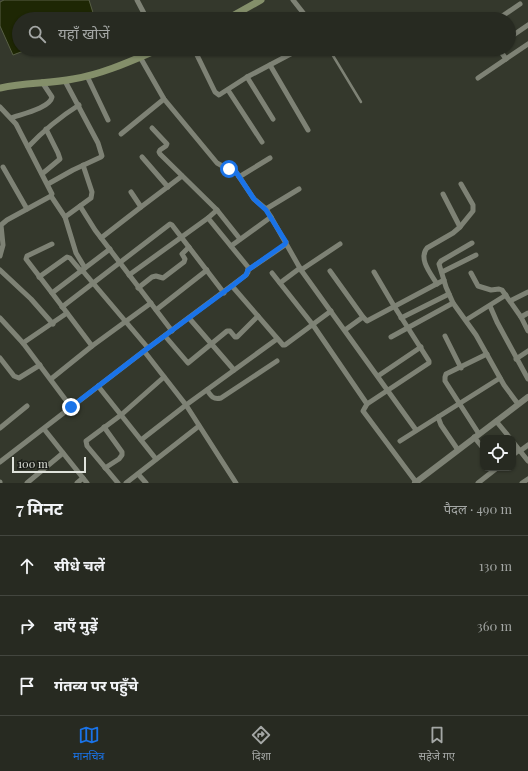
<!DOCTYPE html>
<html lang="hi">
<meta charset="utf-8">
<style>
body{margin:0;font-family:"Playfair Display","Noto Sans Devanagari",serif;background:#33362e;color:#f1f3f6}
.controls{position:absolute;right:12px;bottom:12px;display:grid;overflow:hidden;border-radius:8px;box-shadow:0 1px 3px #0004}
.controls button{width:36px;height:36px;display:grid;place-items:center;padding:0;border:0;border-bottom:1px solid #43463f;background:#272a21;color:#f1f3f6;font:20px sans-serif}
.scale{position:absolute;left:12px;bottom:10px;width:74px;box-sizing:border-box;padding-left:4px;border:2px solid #e0e3dc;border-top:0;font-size:11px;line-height:14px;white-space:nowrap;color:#e0e3dc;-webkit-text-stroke:3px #1c1e19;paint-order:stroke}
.stop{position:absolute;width:12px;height:12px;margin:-9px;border:3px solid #1a73e8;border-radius:50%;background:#fff}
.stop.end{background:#1a73e8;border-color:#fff;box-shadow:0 1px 4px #0008}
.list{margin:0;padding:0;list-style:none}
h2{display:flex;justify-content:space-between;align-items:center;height:52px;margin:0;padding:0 16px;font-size:17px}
h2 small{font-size:13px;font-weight:400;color:#a4a7a5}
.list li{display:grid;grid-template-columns:26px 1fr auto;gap:12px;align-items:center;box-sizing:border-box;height:60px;padding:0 16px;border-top:1px solid #43463f}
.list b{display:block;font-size:15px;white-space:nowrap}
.list em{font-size:13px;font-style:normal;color:#a4a7a5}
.icon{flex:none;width:22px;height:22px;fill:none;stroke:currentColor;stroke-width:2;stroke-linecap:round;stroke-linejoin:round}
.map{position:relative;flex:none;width:528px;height:483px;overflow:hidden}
.search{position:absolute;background:#272a21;box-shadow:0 1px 3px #0004;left:12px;right:12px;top:12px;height:44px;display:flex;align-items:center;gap:10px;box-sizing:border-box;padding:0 14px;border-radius:22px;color:#a4a7a5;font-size:15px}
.sheet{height:232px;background:#272a21}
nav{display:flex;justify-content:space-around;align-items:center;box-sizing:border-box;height:56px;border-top:1px solid #43463f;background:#272a21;font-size:11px;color:#a4a7a5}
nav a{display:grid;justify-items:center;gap:2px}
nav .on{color:#1a73e8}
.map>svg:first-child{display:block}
</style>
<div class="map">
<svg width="528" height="483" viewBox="0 0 528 483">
<rect width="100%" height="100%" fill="#34382c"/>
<polygon fill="#1e2704" stroke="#585f45" points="4,0 89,0 95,19 19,19 19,49 29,49 13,55 0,26 0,2"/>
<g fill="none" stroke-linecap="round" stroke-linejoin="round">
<polyline stroke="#7e8275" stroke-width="2.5" points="329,49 361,102"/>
<g stroke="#7e8275" stroke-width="5">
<polyline points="137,0 147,19"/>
<polyline points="293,0 308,19"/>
<polyline points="498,19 520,4"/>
<polyline points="509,38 528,25"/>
<polyline points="194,49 215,92 219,95 247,77 300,49"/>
<polyline points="499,49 506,59"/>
<polyline points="140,57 164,99 217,163 226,168 234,169 254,199 266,209 271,217 301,270 416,430"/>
<polyline points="270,65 308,130"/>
<polyline points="87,76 108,120"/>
<polyline points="247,77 273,119"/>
<polyline points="478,78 528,44"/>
<polyline points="228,90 262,142"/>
<polyline points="0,107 16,124 52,194 51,196 7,220 1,225 3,245 0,256"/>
<path d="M11 118C22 114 50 108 52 97L42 82"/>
<polyline points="152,128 167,144 166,146 160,150 159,152 160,154 217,210 240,239"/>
<polyline points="121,134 164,99"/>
<path d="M28 147C44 130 60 117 79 105"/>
<polyline points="142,157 168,187"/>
<polyline points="3,167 27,209"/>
<polyline points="42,174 60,159 58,153 46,129"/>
<polyline points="239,177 270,158"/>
<polyline points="48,184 73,170 101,157 102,156 98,143 65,81"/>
<polyline points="443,194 460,227"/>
<polyline points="51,196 65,217 76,253 85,268"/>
<polyline points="80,206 95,230 172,331"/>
<polyline points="141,207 182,176"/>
<polyline points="266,209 299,189"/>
<polyline points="65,217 91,198 92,192 83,165"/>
<polyline points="101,238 141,207 131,192"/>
<polyline points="472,243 441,261 439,264 446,287 453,303 476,335 504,385 518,404"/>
<polyline points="231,246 271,217"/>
<polyline points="0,270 31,299 53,324"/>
<polyline points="82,270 148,348"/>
<polyline points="248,270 285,245 286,242"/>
<polyline points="301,270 340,244"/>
<polyline points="330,271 363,317 345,330"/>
<polyline points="374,272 394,306 429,361 429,363 367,404 363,411 416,482"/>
<polyline points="442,272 476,255"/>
<polyline points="272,273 313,325 367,404"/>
<polyline points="471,273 478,286 491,290 499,289 502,290 521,317 528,331"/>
<polyline points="129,275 208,218"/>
<polyline points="39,277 67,257 70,258 81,271"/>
<polyline points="280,283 300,268"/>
<path d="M437 284C431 274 418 259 427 248L453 233 460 227 473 211V205L461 184"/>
<polyline points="232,286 283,345 285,345 331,311"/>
<polyline points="138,288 152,277 156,276 163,278 184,262 185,259 182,254 189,247"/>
<polyline points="52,293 26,259 27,256 52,244"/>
<polyline points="510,301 528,292"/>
<polyline points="490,306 497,322 528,379"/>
<polyline points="62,307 170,224 172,225 224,293"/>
<polyline points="156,310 207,270"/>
<polyline points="363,317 367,321 444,280"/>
<polyline points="521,317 528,313"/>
<polyline points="0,318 23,343 71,407"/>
<polyline points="189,318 234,370"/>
<polyline points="401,318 449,294"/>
<polyline points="466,320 506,295"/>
<polyline points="165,336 188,363 227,331 230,331 235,337 237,337 258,316"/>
<polyline points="445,336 461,368"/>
<polyline points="391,337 453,303"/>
<polyline points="23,343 67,313"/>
<polyline points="92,346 52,293 110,249"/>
<polyline points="144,351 186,405 236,483"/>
<polyline points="0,358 14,376 19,378 40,365"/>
<polyline points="516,359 528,351"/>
<polyline points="378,376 421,347"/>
<polyline points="51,379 92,346 151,303"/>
<polyline points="98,386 156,459"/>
<path d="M207 390C211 396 213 400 221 398L277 361"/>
<polyline points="496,421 510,438"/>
<polyline points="104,427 122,452 122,455 119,459 105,468"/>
<polyline points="0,428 27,406"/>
<polyline points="44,429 87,483"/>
<polyline points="479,434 445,381 445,377 446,374 487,354"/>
<polyline points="474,437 483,448"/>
<polyline points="141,440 186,405 277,339"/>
<polyline points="400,441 438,417"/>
<polyline points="513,442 528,461"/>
<polyline points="458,450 441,425 438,417 500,378"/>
<polyline points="520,451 528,445"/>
<polyline points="513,455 519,450"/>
<polyline points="0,462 144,351 246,275 248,272 248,267 208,218 217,210"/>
<polyline points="138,474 146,483"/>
<polyline points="0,482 0,483"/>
<polyline points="27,483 63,453"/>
<polyline points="77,483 83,478"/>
<polyline points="118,483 87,446 86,441 121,415 164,377"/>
<polyline points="126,483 199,426"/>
<polyline points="478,483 497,468"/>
<polyline points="522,483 528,479"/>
</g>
<polyline stroke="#7e8275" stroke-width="6" points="415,483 528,397"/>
<g stroke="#848f6a" stroke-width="7">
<polyline points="227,19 261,0"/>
<path d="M0 88C24 82 49 84 73 79 103 74 131 61 159 49"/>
</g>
</g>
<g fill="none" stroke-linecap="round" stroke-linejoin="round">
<polyline stroke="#1a73e8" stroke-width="5" points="71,407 144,351 232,286 246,275 248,270 285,244 286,242 266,210 254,199 234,169 229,169"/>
</g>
</svg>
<div class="controls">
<button><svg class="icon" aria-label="locate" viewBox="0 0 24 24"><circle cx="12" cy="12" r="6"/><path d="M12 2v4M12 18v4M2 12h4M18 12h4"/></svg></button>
</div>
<div class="scale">100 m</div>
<div class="stop" style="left:229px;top:169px"></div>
<div class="stop end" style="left:71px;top:407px"></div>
<div class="search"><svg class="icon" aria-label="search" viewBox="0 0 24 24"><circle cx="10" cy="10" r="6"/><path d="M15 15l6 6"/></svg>यहाँ खोजें</div>
</div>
<section class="sheet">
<h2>7 मिनट<small>पैदल · 490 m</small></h2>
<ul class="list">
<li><svg class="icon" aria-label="ahead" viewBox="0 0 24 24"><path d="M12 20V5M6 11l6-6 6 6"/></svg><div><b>सीधे चलें</b></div><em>130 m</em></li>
<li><svg class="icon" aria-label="right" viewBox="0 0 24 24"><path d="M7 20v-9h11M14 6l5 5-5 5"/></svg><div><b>दाएँ मुड़ें</b></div><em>360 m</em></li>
<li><svg class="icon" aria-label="arrive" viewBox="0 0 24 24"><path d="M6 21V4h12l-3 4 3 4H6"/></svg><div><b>गंतव्य पर पहुँचे</b></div></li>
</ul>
</section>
<nav>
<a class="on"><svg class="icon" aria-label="map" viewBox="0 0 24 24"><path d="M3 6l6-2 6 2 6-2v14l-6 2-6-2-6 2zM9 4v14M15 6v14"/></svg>मानचित्र</a>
<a><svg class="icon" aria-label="directions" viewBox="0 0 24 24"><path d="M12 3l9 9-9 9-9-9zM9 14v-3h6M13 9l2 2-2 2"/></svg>दिशा</a>
<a><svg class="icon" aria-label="saved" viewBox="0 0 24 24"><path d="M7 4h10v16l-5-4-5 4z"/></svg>सहेजे गए</a>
</nav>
